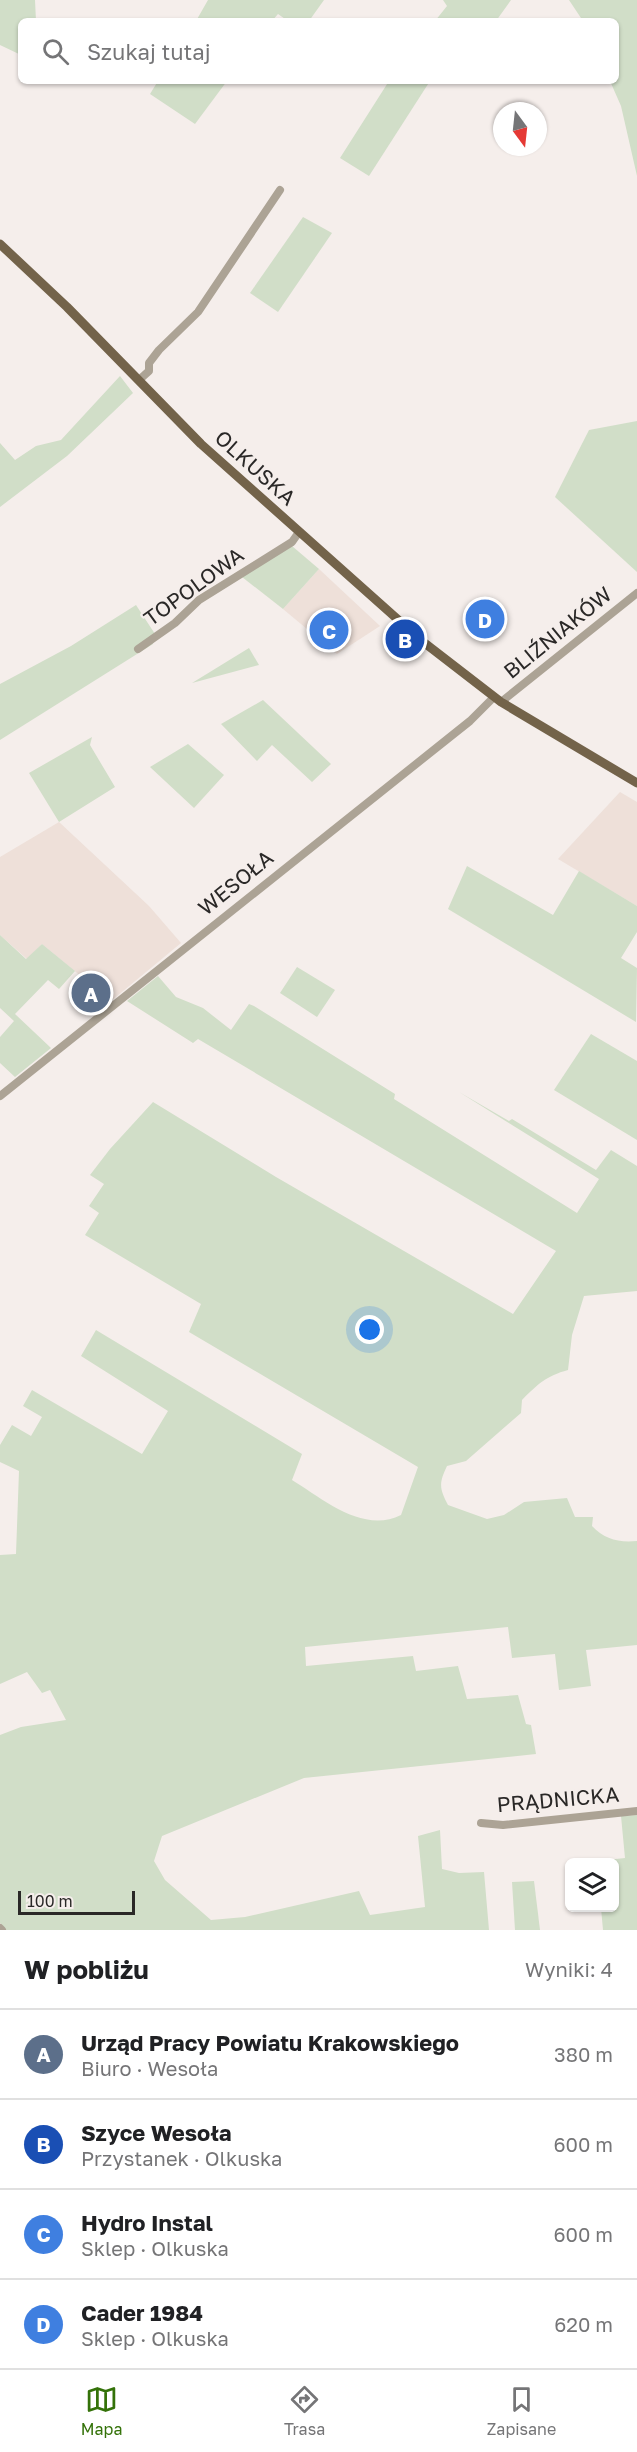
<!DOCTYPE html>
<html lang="pl">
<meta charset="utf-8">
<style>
body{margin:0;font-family:"Golos Text",sans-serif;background:#f6f6f6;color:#202124}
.controls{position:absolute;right:18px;bottom:18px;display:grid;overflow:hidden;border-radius:9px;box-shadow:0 2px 4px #0004}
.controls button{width:54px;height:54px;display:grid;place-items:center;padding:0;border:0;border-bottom:2px solid #e0e0e0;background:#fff;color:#202124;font:30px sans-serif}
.compass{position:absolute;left:493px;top:102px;width:54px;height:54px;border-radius:50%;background:#fff;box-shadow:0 2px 4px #0004;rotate:165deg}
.scale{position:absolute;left:18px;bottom:15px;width:117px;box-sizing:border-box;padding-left:6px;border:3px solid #2a2827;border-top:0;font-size:16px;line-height:21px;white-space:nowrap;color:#2a2827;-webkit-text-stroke:4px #f5eeeb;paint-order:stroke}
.you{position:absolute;left:370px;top:1330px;width:21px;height:21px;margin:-15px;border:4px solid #fff;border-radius:50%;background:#1a73e8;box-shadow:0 0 0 9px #1a73e833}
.badge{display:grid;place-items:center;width:39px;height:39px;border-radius:50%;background:#347209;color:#fff;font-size:20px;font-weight:700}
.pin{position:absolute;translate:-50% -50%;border:3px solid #fff;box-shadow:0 2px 6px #0006}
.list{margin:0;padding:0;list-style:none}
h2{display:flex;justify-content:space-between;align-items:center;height:78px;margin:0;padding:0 24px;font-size:26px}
h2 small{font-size:20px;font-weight:400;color:#757577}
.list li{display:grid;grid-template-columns:39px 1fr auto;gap:18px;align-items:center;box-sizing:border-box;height:90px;padding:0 24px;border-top:2px solid #e0e0e0}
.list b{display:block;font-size:22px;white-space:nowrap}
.list p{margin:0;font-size:20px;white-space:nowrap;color:#757577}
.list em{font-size:20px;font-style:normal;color:#757577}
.icon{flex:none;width:33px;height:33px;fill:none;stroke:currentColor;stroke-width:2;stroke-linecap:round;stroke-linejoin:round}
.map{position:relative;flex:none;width:637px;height:1930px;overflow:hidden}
.search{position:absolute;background:#fff;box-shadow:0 2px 4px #0004;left:18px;right:18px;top:18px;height:66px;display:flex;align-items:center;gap:15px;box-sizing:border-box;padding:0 21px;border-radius:9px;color:#757577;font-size:22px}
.sheet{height:438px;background:#fff}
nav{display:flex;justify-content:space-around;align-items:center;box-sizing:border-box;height:84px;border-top:2px solid #e0e0e0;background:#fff;font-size:16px;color:#757577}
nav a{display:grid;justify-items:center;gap:3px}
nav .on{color:#347209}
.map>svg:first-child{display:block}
</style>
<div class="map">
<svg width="637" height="1930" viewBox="0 0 637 1930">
<rect width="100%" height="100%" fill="#f5eeeb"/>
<g fill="#eee0d9">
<polygon points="319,569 380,626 337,654 283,609"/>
<polygon points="620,792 637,802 637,906 558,859"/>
<polygon points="59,822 149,906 181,943 111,1001 42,944 27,959 0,935 0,857"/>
</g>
<g fill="#d1dec8">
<polygon points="0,0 35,0 36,21 21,21 21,55 0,45"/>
<polygon points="208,0 324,0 309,21 288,21 278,14 272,21 196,21"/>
<polygon points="443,0 511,0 496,21 435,21 447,6"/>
<polygon points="569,0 637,0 637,176 621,106 610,81 616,81 616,21 583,21"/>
<polygon points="158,81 227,81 195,124 150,94"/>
<polygon points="389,81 430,81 369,176 340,158"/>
<polygon points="303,217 332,233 278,312 250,293"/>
<polygon points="120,376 133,393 67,456 0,507 0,443 15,460 36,446 61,440"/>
<polygon points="637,421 637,572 555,497 589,430"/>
<polygon points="292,546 319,569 283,609 242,577"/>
<polygon points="136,605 155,634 153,644 0,740 0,684 71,646"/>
<polygon points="249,648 259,665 192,683"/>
<polygon points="263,700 331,764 312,782 272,745 257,761 221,724"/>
<polygon points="92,737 90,745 115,787 59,822 29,773"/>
<polygon points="188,744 224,775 194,808 150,767"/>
<polygon points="467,866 553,915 579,871 637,906 637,932 621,958 637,968 636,1022 448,909"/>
<polygon points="0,935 26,959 42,944 75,971 59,989 48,980 15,1014 51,1048 15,1077 0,1063 0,1037 14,1021 0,1008"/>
<polygon points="297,967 335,990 317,1017 280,993"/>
<path d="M158 976 176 997 203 1008 231 1030 249 1004 254 1006 395 1094 394 1099 577 1213 599 1179 459 1092 509 1121 512 1119 596 1170 611 1150 637 1166V1291L584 1296 572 1335 568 1370C546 1376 538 1384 522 1400L521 1413 466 1461 447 1466C439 1483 439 1488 448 1505L487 1519 504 1515 524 1502 567 1498 575 1517H593L592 1526C604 1539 619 1543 637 1541V1645L586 1650 591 1686 559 1690 555 1654 512 1658 508 1627 305 1647 306 1666 413 1656 416 1671 458 1666 467 1699 518 1695 526 1724 531 1725 536 1754 304 1778 162 1836 154 1861 165 1880 211 1920 245 1917 359 1891 370 1915 425 1907 418 1836 440 1830 442 1869 459 1873 484 1872 489 1930H6L0 1923V1735L21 1727 66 1720 50 1690 42 1693 27 1672 0 1684V1555L16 1554 19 1471 0 1462V1445L12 1425 31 1436 42 1417 23 1406 32 1390 142 1454 168 1411 81 1356 96 1330 302 1454 292 1480C323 1499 363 1534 401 1515L418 1467 189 1332 201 1304 85 1235 99 1213 89 1206 104 1184 90 1175 110 1149 153 1102 276 1177 513 1314 556 1251 198 1039 193 1043 127 1001Z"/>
<polygon points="591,1034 637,1061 637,1140 554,1090"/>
<polygon points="637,1815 637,1930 603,1930 601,1908 614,1908 614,1862 597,1861 625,1858 621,1816"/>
<polygon points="534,1881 540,1930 515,1930 512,1882"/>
</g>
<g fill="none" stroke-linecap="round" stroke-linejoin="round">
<g stroke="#aca395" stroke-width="8">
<polyline points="139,380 149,371 149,363 159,350 198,312 280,190"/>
<polyline points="138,649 175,623 199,600 292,542 299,532"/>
<polyline points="501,702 637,593"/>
<polyline points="0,1096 470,721 494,697"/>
<polyline points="481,1823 503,1825 637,1811"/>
<polyline points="0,1928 2,1930"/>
</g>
<polyline stroke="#73634a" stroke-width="9" points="0,244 67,307 201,444 422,641 501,702 637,783"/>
</g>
<g text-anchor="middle" stroke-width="4.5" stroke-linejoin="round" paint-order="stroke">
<g font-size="21" fill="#2a2827" stroke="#f5eeeb">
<text transform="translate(255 468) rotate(42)" y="7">OLKUSKA</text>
<text transform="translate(194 587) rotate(-36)" y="7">TOPOLOWA</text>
<text transform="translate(558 633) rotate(-39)" y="7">BLIŹNIAKÓW</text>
<text transform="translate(236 883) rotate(-39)" y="7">WESOŁA</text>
<text transform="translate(558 1800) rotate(-5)" y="7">PRĄDNICKA</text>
</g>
</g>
</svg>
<div class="controls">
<button><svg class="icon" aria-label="layers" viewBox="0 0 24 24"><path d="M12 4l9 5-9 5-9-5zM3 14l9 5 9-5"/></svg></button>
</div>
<svg class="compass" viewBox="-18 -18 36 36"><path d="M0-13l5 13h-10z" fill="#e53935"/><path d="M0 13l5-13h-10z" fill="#757577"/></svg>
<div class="scale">100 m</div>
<div class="you"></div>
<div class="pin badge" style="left:91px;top:993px;background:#5c6f8a">A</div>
<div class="pin badge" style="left:405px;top:639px;background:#1a4fb4">B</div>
<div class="pin badge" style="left:329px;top:630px;background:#3f7fe0">C</div>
<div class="pin badge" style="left:485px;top:619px;background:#3f7fe0">D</div>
<div class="search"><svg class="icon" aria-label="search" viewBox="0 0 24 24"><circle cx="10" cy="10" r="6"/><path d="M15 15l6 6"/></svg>Szukaj tutaj</div>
</div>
<section class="sheet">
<h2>W pobliżu<small>Wyniki: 4</small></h2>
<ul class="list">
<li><span class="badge" style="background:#5c6f8a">A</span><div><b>Urząd Pracy Powiatu Krakowskiego</b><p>Biuro · Wesoła</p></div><em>380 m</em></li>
<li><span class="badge" style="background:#1a4fb4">B</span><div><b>Szyce Wesoła</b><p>Przystanek · Olkuska</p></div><em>600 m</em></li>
<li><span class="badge" style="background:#3f7fe0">C</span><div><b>Hydro Instal</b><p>Sklep · Olkuska</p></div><em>600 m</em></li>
<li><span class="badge" style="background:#3f7fe0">D</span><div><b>Cader 1984</b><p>Sklep · Olkuska</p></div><em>620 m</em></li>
</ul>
</section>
<nav>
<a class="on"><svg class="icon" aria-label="map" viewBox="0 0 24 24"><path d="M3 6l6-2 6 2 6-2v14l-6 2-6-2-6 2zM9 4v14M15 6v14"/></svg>Mapa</a>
<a><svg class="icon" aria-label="directions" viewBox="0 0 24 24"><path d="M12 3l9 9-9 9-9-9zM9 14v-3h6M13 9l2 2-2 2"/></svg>Trasa</a>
<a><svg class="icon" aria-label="saved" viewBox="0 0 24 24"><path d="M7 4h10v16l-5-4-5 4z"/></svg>Zapisane</a>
</nav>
